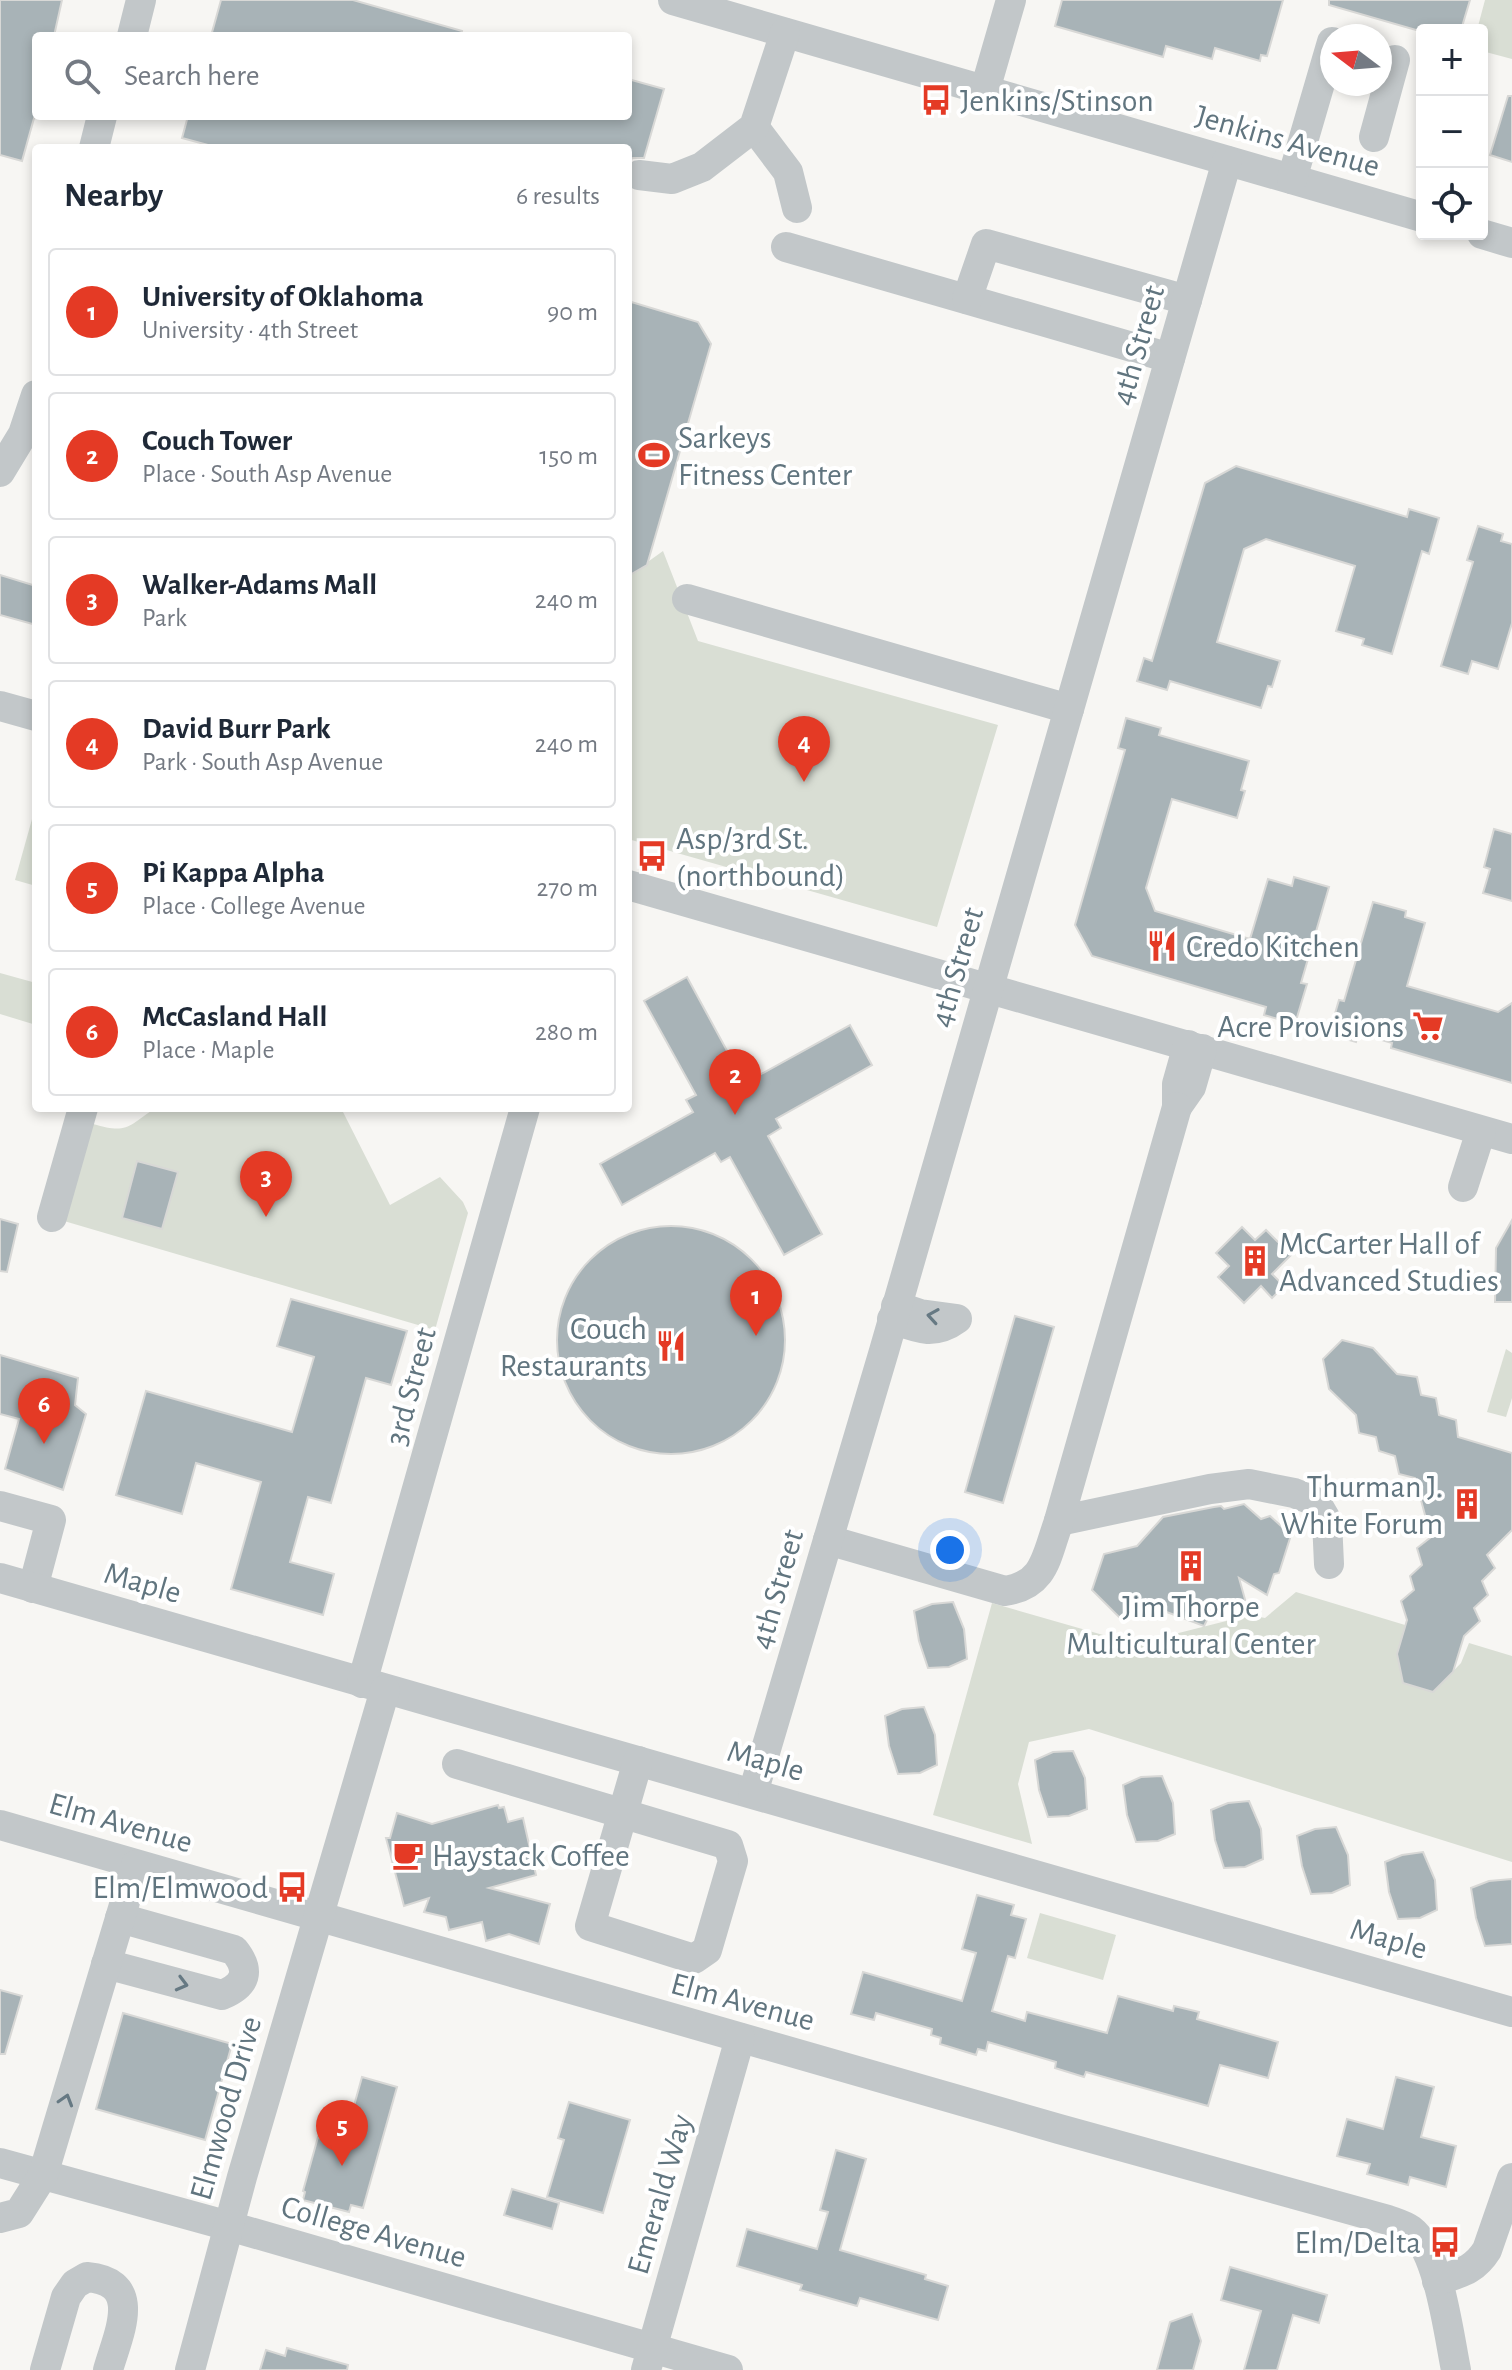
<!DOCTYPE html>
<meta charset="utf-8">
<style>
body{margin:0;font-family:"Alegreya Sans",sans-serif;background:#f2f2f3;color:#1f2937}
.controls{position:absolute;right:24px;top:24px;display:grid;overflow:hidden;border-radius:8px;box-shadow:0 4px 12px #0003}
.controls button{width:72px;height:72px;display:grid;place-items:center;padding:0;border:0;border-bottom:2px solid #e0e1e3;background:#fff;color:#1f2937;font:40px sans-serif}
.compass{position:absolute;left:1320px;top:24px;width:72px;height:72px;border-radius:50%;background:#fff;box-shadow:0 4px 12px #0003;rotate:286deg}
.you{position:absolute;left:950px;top:1550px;width:28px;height:28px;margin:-20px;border:6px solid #fff;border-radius:50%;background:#1a73e8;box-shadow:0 0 0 12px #1a73e833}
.badge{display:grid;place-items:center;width:52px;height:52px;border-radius:50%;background:#e43a25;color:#fff;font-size:26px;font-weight:700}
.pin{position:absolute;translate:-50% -66px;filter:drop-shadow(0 2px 4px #0008)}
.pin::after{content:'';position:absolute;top:42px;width:28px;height:24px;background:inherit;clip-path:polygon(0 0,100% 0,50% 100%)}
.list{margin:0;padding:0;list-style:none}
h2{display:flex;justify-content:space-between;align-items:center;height:104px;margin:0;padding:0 32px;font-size:34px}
h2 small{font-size:26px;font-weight:400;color:#747a83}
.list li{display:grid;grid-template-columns:52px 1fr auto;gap:24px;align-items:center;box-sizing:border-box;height:128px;margin:0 16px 16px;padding:0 16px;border:2px solid #e0e1e3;border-radius:8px}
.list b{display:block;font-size:30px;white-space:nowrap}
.list p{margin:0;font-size:26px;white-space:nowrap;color:#747a83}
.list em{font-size:26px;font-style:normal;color:#747a83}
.icon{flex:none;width:44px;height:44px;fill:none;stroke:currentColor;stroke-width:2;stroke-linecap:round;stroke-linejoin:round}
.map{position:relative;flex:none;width:1512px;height:2370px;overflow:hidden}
.search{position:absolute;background:#fff;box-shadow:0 4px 12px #0003;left:32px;top:32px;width:600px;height:88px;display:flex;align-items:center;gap:20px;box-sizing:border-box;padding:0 28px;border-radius:8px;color:#747a83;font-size:30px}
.panel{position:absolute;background:#fff;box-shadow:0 4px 12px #0003;left:32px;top:144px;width:600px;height:968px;border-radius:8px}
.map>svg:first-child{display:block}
</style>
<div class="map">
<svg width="1512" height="2370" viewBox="0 0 1512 2370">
<rect width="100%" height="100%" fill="#f7f6f3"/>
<g fill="#d9ded4">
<polygon points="1485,0 1512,0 1512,59 1482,51 1482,30 1477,30"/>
<polygon points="663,551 698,641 998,725 937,927 628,839 628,576"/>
<polygon points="34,812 36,812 36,886 15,880"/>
<polygon points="0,973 36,983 36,1025 0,1014"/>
<path d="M155 1108H341L390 1205 440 1177 463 1202 468 1213 435 1330 64 1221 93 1124C127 1134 128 1127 155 1108Z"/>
<polygon points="1506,1349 1512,1353 1512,1398 1506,1417 1487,1412"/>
<polygon points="1296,1592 1405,1625 1397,1653 1403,1683 1433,1692 1461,1663 1469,1643 1512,1656 1512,1862 1089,1729 1029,1742 1018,1784 1032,1844 933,1815 992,1603 1131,1643 1143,1642 1250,1615 1265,1618"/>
<polygon points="1040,1913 1116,1935 1103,1980 1027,1958"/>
</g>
<g fill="#a8b3b7" stroke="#d8d8d6" stroke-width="2">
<polygon points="0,0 62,0 54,36 36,36 36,111 22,161 0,155"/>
<polygon points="221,0 353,0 462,31 461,36 211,36"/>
<polygon points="1062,0 1283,0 1267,56 1261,55 1260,61 1215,48 1212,59 1166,46 1163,57 1055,26"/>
<polygon points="1329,0 1470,0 1461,30 1416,30 1329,5"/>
<polygon points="628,79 664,89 644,158 633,158 628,161 628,148 219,148 182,138 188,116 628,116"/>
<polygon points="1508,96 1512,96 1512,162 1490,155"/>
<polygon points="628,301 698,322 711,344 647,565 628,576"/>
<polygon points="1236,466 1407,517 1409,509 1439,518 1429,554 1422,551 1392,654 1362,645 1364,639 1336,631 1355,566 1266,539 1244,549 1217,642 1280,661 1272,687 1268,686 1261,708 1170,681 1167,690 1137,681 1144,658 1152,661 1205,483"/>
<polygon points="1478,526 1503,534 1501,541 1512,544 1512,623 1498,669 1472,661 1468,674 1441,666 1473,562 1467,560"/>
<polygon points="0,575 36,586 36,625 0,615"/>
<polygon points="1126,718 1161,728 1159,735 1249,761 1241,790 1245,791 1237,818 1172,799 1146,888 1155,911 1250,939 1268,879 1292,886 1294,877 1329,887 1301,983 1307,984 1295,1024 1264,1015 1266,1007 1092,956 1075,925 1125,750 1118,748"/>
<polygon points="1494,829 1512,834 1512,901 1483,893 1490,869 1484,867"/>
<polygon points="1373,902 1406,911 1405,917 1425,923 1407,986 1498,1012 1512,1003 1512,1083 1391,1048 1392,1043 1358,1033 1356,1042 1329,1034 1339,1000 1344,1001"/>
<polygon points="687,977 738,1071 747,1066 754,1078 850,1025 872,1065 776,1119 781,1128 768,1136 822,1234 784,1255 730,1157 721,1162 715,1153 622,1205 600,1164 693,1112 686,1100 696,1095 644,1001"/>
<polygon points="137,1161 178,1172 162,1229 122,1218"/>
<polygon points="0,1219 18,1224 7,1272 0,1271"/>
<polygon points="1512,1220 1512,1302 1495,1302 1496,1248"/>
<circle cx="671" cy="1340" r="114"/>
<polygon points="1242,1227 1255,1240 1266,1230 1291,1255 1272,1274 1284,1286 1272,1298 1261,1286 1244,1303 1218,1277 1229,1266 1216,1253"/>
<polygon points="291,1299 407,1331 391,1385 366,1378 331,1503 308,1497 290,1562 334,1574 323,1615 231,1589 261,1482 196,1463 182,1514 116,1495 146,1391 292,1432 314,1357 277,1346"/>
<polygon points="1015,1316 1054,1327 1003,1503 965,1492"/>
<polygon points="1342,1340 1373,1348 1397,1374 1417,1377 1421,1395 1436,1398 1439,1415 1456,1420 1458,1437 1512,1453 1512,1530 1487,1555 1495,1568 1482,1581 1488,1595 1474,1608 1480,1621 1464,1636 1453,1672 1433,1692 1403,1683 1397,1654 1407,1620 1401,1601 1414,1590 1410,1576 1422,1565 1417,1548 1431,1537 1415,1478 1399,1474 1395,1456 1379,1451 1376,1437 1359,1433 1356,1415 1329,1389 1323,1359"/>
<polygon points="0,1355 78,1378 75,1405 86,1414 63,1490 5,1469 19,1419 0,1414"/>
<polygon points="1244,1504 1261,1519 1270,1516 1291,1535 1279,1573 1274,1574 1267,1595 1239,1578 1246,1603 1211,1612 1204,1626 1156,1608 1120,1618 1092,1590 1104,1554 1137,1546 1163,1517 1214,1507 1221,1506 1224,1509"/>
<polygon points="953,1602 964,1629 967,1659 949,1667 928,1668 919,1641 914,1611 932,1604"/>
<polygon points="924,1707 935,1735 937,1765 920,1773 898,1774 889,1746 885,1716 902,1709"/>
<polygon points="1073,1751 1085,1778 1087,1809 1069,1816 1048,1817 1039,1790 1035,1760 1053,1752"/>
<polygon points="1162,1776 1173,1803 1175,1834 1158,1841 1136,1842 1127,1815 1123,1785 1141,1777"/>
<polygon points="1249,1801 1261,1829 1263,1859 1245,1867 1224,1868 1215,1840 1211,1810 1228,1803"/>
<polygon points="498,1805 499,1808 504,1807 508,1822 523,1818 536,1875 489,1888 550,1904 539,1944 509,1934 486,1941 482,1922 449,1930 446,1917 424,1912 429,1898 404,1906 386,1838 390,1838 397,1813 432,1824"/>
<polygon points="1336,1827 1348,1855 1350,1885 1332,1893 1311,1894 1302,1866 1297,1836 1315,1829"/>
<polygon points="1423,1852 1435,1880 1437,1910 1420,1918 1398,1919 1389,1892 1385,1862 1402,1855"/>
<polygon points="1512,1879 1512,1944 1485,1946 1476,1918 1471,1888 1489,1881"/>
<polygon points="977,1895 1014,1905 1011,1915 1026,1919 1015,1958 1008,1956 992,2011 1025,2021 1027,2012 1107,2033 1118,1996 1173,2011 1174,2006 1199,2012 1197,2019 1278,2042 1268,2078 1220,2065 1208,2106 1086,2072 1084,2077 1055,2068 1056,2062 988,2042 986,2051 978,2049 976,2055 940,2044 941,2038 931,2035 932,2029 876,2013 874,2020 851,2014 863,1972 962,2001 976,1953 962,1949"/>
<polygon points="0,1990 22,1996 5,2054 0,2054"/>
<polygon points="123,2013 232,2044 205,2140 96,2109"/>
<polygon points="362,2077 397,2087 363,2208 351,2205 349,2212 303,2200 305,2192 303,2191 318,2137 335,2142 337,2135 345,2138"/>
<polygon points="1396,2077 1434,2087 1421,2137 1456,2146 1446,2187 1410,2177 1408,2185 1367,2174 1370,2164 1337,2156 1347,2119 1383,2129"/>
<polygon points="569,2102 630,2120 603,2213 547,2197 564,2140 558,2138"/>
<polygon points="836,2150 866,2159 840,2250 926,2275 925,2279 948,2286 938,2320 860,2298 857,2306 800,2290 802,2285 737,2266 747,2229 817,2249 828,2212 820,2210"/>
<polygon points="512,2189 559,2203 552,2229 504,2215"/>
<polygon points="1230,2267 1327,2295 1319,2323 1293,2315 1277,2370 1244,2370 1261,2311 1221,2300"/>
<polygon points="1192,2314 1201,2341 1193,2370 1157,2370 1170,2322"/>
<polygon points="287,2348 348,2365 347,2370 260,2370 266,2350 285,2356"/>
</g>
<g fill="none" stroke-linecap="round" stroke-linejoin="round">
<g stroke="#c2c7c9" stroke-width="30">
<polyline points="673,0 1422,217"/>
<polyline points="132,36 141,0"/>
<polyline points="985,90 1011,0"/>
<polyline points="754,127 788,172 797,208"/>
<polyline points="1374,137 1395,60"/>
<polyline points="94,148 102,116"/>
<polyline points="639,175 672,179 702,167 754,127 785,33"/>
<polyline points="1292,179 1332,42"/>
<polyline points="1482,234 1512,243"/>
<polyline points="786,247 1170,358"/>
<polyline points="967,299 986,244 1187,300"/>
<polyline points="0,472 23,434 36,395"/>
<polyline points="687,599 1069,709"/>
<polyline points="0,706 36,716"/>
<polyline points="628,885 1512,1139"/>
<polyline points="1188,1045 1177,1084 1177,1107 1191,1087 1202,1049"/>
<polyline points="1463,1187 1481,1131"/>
<polyline points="52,1217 83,1108"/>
<path d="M892 1319C917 1328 934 1336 957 1319L920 1314 896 1306"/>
<polyline points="0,1506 51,1520 33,1588"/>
<polyline points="1059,1521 1210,1489 1249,1484 1294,1493 1312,1500 1320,1509 1327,1521 1329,1564"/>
<path d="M828 1540 1005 1591C1045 1585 1046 1557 1058 1524L1177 1107"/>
<polyline points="0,1578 1512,2012"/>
<polyline points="362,1683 525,1108"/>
<polyline points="457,1764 728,1845 733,1861 707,1950 694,1959 590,1926 638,1761"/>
<polyline points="753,1793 884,1351 1227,161"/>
<path d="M0 1825 1059 2129 1388 2220C1396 2223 1404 2225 1411 2230 1439 2251 1449 2336 1456 2370"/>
<path d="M106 1964 222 1995C246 1985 251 1971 234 1950L120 1918"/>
<polyline points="0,2163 229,2226 728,2370"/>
<polyline points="0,2218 19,2213 43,2175 136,1865"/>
<path d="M1437 2281C1459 2273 1474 2271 1487 2250L1512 2178"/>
<path d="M45 2370 66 2297 75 2284 87 2277C145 2282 118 2334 108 2370"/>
<polyline points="190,2370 242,2177 385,1690"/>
<polyline points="646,2370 740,2038"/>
</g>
</g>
<defs><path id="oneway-chevron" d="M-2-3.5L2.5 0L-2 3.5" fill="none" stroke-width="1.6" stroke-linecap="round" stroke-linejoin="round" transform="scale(2)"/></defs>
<g stroke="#667983">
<use href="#oneway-chevron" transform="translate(933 1316) rotate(-171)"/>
<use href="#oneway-chevron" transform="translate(182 1984) rotate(15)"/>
<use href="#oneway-chevron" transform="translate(66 2100) rotate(-73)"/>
</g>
<defs>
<symbol id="bus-bare" viewBox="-9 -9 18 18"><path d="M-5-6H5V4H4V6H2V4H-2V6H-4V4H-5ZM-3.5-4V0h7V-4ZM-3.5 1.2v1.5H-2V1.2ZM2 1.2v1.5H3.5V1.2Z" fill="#e43a25" stroke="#fff" stroke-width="2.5" paint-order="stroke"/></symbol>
<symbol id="stadium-bare" viewBox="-9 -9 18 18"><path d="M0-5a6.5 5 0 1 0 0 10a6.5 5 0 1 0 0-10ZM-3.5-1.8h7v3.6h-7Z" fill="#e43a25" stroke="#fff" stroke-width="2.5" paint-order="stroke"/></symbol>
<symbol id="restaurant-bare" viewBox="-9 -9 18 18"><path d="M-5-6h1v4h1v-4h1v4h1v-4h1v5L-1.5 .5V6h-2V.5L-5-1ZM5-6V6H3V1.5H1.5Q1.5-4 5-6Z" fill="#e43a25" stroke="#fff" stroke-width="2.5" paint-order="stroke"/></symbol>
<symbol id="supermarket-bare" viewBox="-9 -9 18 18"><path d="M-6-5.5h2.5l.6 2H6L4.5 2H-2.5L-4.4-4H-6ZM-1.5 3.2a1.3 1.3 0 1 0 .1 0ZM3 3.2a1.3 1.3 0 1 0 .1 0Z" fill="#e43a25" stroke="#fff" stroke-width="2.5" paint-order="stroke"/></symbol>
<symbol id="building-bare" viewBox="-9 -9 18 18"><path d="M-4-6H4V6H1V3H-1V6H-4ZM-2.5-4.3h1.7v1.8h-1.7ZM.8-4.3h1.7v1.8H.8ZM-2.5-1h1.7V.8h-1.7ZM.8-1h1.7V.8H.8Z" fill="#e43a25" stroke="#fff" stroke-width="2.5" paint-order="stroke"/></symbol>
<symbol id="cafe-bare" viewBox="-9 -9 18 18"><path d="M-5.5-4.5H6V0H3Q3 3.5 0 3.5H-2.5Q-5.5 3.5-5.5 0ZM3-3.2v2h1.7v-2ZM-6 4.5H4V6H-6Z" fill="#e43a25" stroke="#fff" stroke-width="2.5" paint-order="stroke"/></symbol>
</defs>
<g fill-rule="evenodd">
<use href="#bus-bare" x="914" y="78" width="44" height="44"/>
<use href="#stadium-bare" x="632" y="433" width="44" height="44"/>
<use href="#bus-bare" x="630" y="834" width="44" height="44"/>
<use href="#restaurant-bare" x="1140" y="924" width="44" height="44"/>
<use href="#supermarket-bare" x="1406" y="1004" width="44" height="44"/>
<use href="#building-bare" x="1233" y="1239" width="44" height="44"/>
<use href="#restaurant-bare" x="649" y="1324" width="44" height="44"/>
<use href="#building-bare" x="1445" y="1482" width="44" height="44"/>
<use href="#building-bare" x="1169" y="1544" width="44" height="44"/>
<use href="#cafe-bare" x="386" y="1833" width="44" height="44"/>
<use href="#bus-bare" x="270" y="1865" width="44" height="44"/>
<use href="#bus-bare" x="1423" y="2220" width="44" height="44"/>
</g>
<g text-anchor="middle" stroke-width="8" stroke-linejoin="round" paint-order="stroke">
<g font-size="32" fill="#61757f" stroke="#fff" text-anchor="start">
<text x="960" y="111">Jenkins/Stinson</text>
<text x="678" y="448">Sarkeys<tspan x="678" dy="37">Fitness Center</tspan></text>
<text x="676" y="849">Asp/3rd St.<tspan x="676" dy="37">(northbound)</tspan></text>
<text x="1186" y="957">Credo Kitchen</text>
<text x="1404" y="1037" text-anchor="end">Acre Provisions</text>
<text x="1279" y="1254">McCarter Hall of<tspan x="1279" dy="37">Advanced Studies</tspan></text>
<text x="647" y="1339" text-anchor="end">Couch<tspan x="647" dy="37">Restaurants</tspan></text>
<text x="1443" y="1497" text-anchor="end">Thurman J.<tspan x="1443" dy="37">White Forum</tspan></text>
<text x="1191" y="1617" text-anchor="middle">Jim Thorpe<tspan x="1191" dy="37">Multicultural Center</tspan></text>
<text x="432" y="1866">Haystack Coffee</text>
<text x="268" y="1898" text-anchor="end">Elm/Elmwood</text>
<text x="1421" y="2253" text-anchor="end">Elm/Delta</text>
</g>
<g font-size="32" fill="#61757f" stroke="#fff">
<text transform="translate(1288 140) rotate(16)" y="11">Jenkins Avenue</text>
<text transform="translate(1137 345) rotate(-74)" y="11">4th Street</text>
<text transform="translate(956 967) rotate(-74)" y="11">4th Street</text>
<text transform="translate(410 1386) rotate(-75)" y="11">3rd Street</text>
<text transform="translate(143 1582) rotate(16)" y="11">Maple</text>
<text transform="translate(776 1589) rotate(-74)" y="11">4th Street</text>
<text transform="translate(766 1760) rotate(16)" y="11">Maple</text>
<text transform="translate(121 1822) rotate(16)" y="11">Elm Avenue</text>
<text transform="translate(1389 1938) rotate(16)" y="11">Maple</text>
<text transform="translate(743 2001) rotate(15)" y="11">Elm Avenue</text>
<text transform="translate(225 2108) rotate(-74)" y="11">Elmwood Drive</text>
<text transform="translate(659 2194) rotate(-74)" y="11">Emerald Way</text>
<text transform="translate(374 2231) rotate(16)" y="11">College Avenue</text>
</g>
</g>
</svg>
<div class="controls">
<button>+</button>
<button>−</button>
<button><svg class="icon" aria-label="locate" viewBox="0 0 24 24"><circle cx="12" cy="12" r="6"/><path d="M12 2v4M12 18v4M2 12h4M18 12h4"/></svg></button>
</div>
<svg class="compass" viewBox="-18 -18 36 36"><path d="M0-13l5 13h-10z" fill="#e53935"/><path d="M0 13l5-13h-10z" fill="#747a83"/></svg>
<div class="you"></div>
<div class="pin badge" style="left:756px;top:1336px">1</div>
<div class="pin badge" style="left:735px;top:1115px">2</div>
<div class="pin badge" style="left:266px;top:1217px">3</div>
<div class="pin badge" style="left:804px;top:782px">4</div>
<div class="pin badge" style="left:342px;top:2166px">5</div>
<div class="pin badge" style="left:44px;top:1444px">6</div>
<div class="search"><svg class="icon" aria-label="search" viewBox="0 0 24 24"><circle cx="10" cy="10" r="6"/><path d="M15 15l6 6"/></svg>Search here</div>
<section class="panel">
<h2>Nearby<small>6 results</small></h2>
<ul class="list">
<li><span class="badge">1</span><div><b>University of Oklahoma</b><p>University · 4th Street</p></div><em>90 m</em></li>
<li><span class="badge">2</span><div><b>Couch Tower</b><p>Place · South Asp Avenue</p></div><em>150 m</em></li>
<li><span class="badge">3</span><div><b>Walker-Adams Mall</b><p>Park</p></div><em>240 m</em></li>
<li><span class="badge">4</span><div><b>David Burr Park</b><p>Park · South Asp Avenue</p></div><em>240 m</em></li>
<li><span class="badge">5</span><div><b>Pi Kappa Alpha</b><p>Place · College Avenue</p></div><em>270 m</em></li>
<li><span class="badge">6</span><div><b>McCasland Hall</b><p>Place · Maple</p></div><em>280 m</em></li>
</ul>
</section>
</div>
